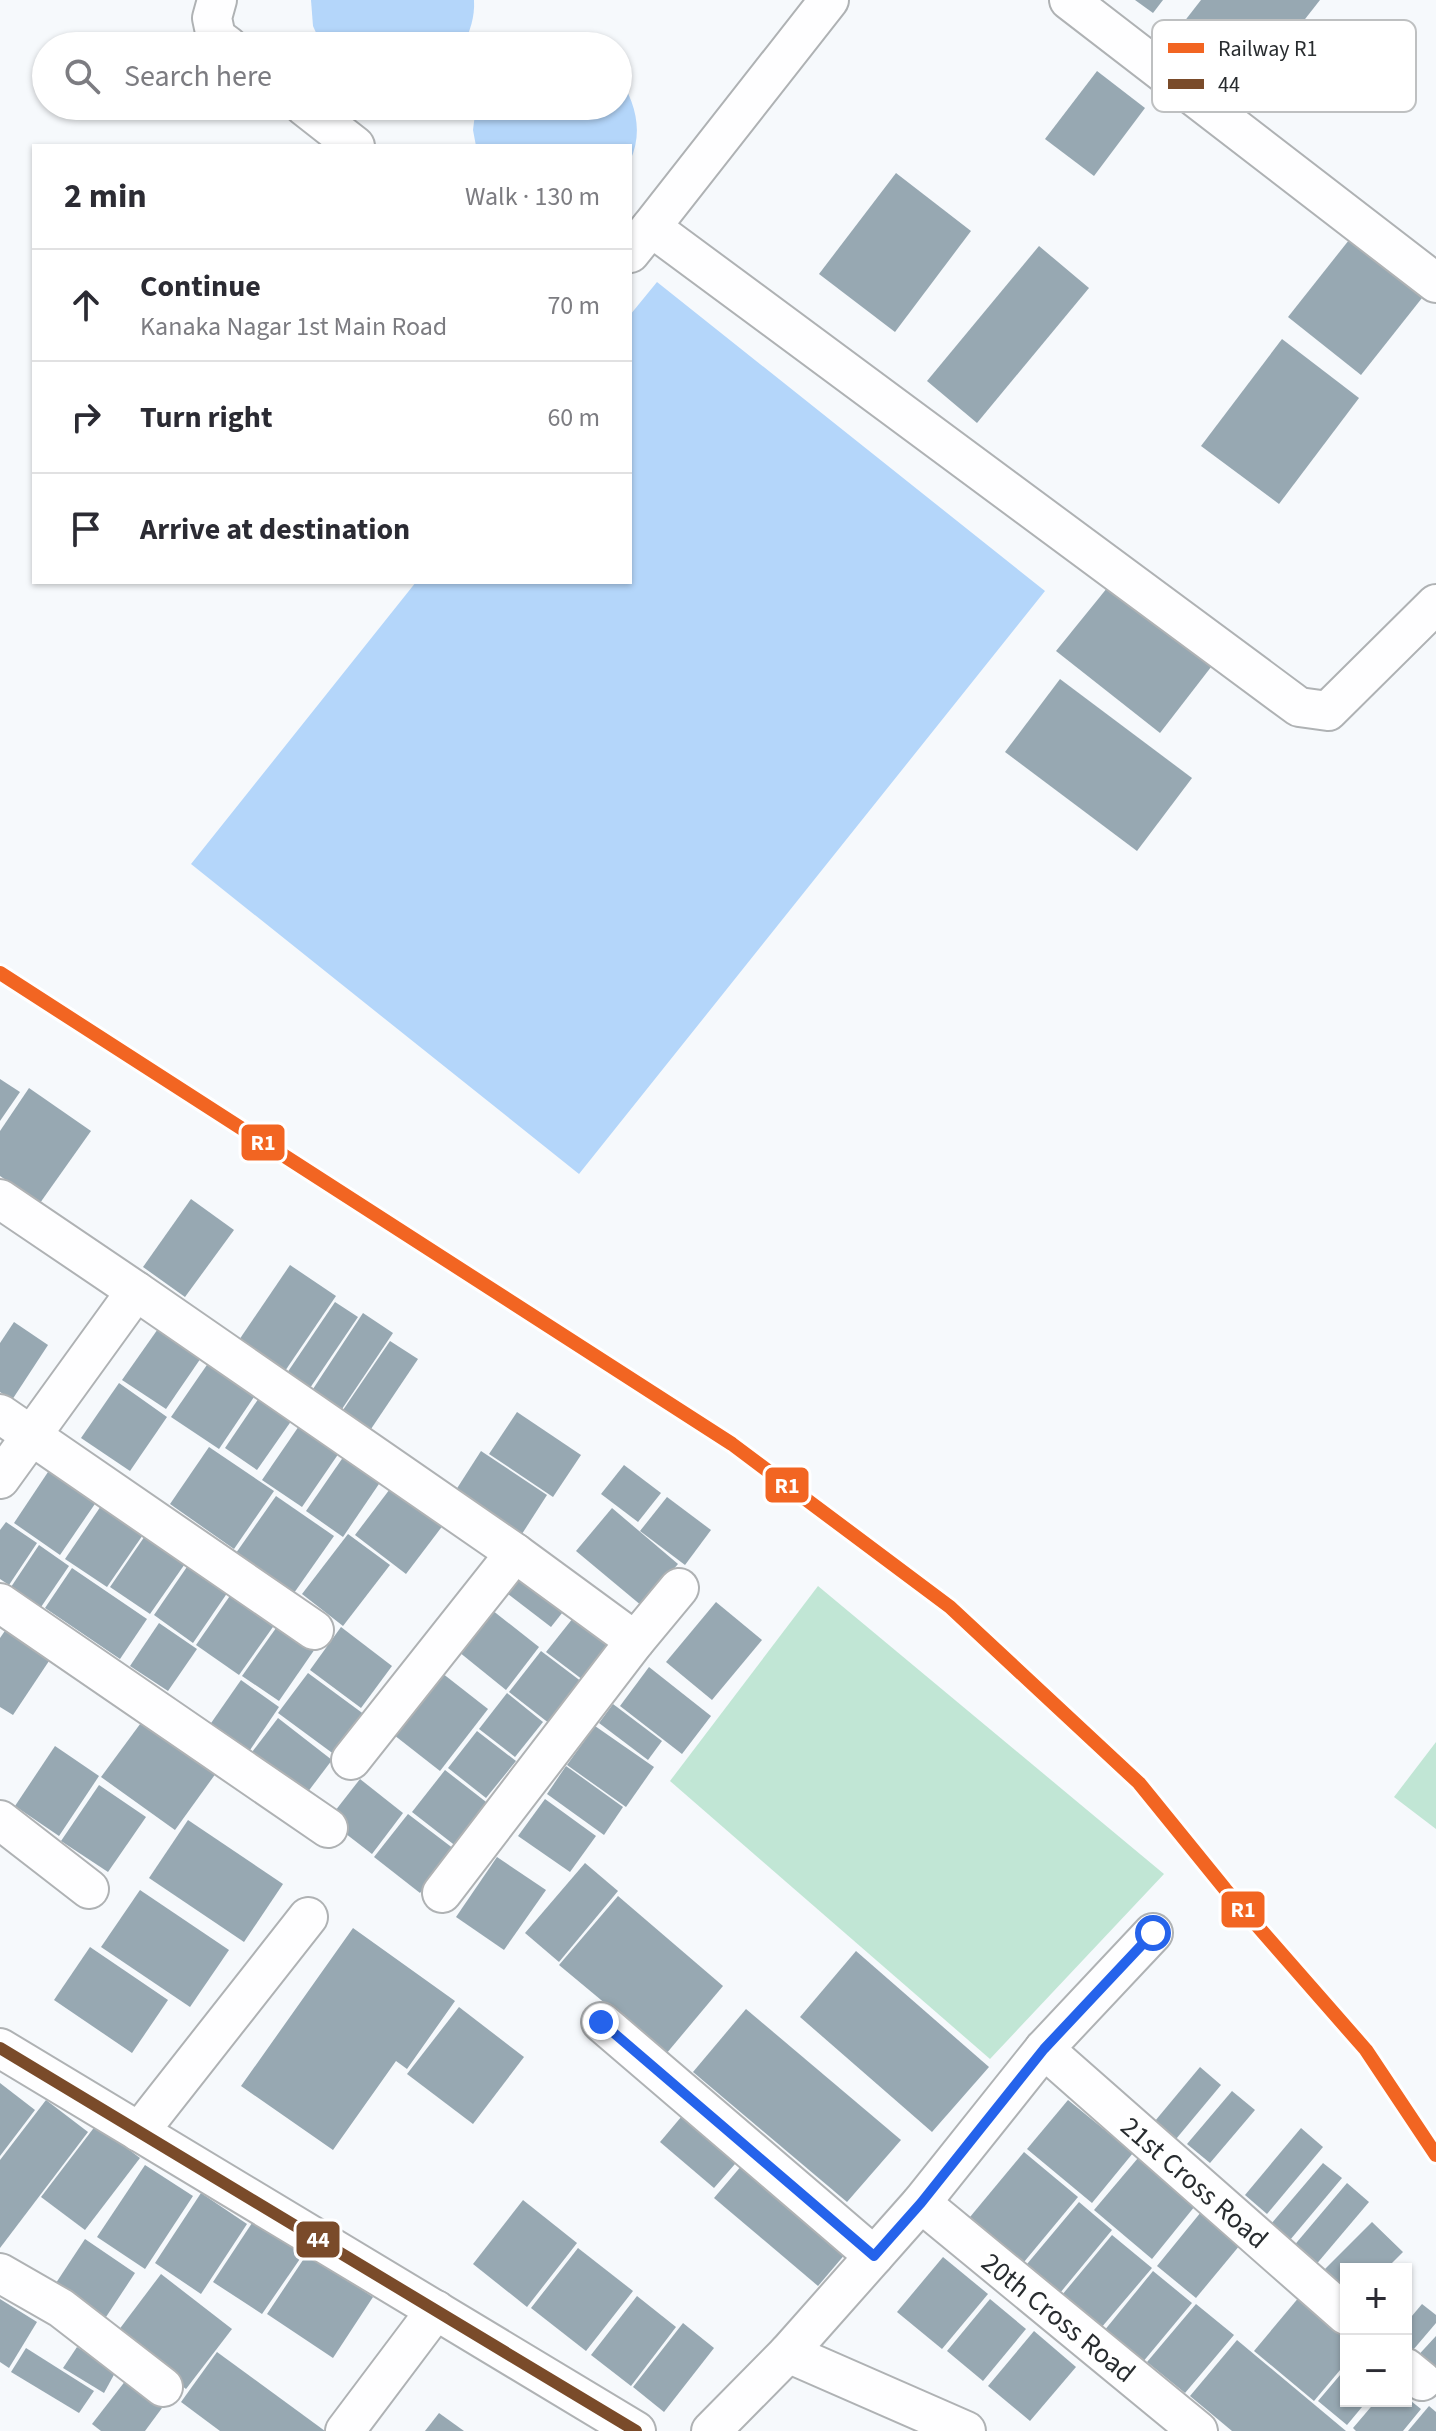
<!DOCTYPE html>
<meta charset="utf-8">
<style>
body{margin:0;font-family:"Source Sans 3",sans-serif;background:#f7f7f7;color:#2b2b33}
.controls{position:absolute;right:24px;bottom:24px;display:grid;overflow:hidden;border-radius:0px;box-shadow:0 2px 6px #0004}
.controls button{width:72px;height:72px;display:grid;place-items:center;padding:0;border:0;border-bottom:2px solid #e1e1e2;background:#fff;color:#2b2b33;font:40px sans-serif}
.stop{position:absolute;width:24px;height:24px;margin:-18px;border:6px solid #2563eb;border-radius:50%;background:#fff}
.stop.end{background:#2563eb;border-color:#fff;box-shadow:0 2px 8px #0008}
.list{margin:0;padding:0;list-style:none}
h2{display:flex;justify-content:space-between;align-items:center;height:104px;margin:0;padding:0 32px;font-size:34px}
h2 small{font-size:26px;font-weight:400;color:#7c7c81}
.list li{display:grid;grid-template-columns:52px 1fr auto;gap:24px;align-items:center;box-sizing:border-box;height:112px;padding:0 32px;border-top:2px solid #e1e1e2}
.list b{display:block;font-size:30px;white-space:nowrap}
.list p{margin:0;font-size:26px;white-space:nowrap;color:#7c7c81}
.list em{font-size:26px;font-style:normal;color:#7c7c81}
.icon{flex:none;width:44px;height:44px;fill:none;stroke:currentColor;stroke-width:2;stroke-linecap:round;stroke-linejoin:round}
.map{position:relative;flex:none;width:1436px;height:2431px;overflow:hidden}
.search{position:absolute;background:#fff;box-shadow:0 2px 6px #0004;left:32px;top:32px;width:600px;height:88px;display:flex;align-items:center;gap:20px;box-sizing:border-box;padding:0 28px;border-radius:44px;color:#7c7c81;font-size:30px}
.panel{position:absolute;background:#fff;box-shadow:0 2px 6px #0004;left:32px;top:144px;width:600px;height:440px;border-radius:0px}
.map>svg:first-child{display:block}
</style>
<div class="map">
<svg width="1436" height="2431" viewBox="0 0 1436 2431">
<rect width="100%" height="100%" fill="#f6f9fc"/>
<g fill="#c1e6d5">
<polygon points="818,1586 1164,1874 990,2059 670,1781"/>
<polygon points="1436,1742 1436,1829 1394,1797"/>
</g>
<g fill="#b4d6fa">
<path d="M311 0H474C475 17 470 31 463 46H322L313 26Z"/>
<path d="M618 76C635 101 644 131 630 161V146H476L473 130 476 106H618Z"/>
<polygon points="657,282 1045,591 579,1174 191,864 416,582 630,582 630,315"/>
</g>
<g fill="#97a8b2">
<polygon points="1135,0 1163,0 1153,13"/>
<polygon points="1201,0 1320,0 1254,84 1180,27"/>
<polygon points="1097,71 1145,108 1094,176 1045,139"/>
<polygon points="896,173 971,231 895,332 819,274"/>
<polygon points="1349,240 1422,298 1361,375 1288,317"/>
<polygon points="1039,246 1089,288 977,423 927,381"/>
<polygon points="1282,339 1359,398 1279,504 1201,446"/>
<polygon points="1116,577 1218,658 1160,733 1056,651"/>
<polygon points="1060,679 1192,778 1137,851 1005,752"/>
<polygon points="0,1079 20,1092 0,1121"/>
<polygon points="29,1088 91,1131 40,1203 0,1176 0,1131"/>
<polygon points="191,1199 234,1230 185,1297 143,1267"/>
<polygon points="290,1265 336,1296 285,1371 239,1340"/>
<polygon points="335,1302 358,1317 310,1388 287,1373"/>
<polygon points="363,1313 393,1333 342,1409 313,1389"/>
<polygon points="14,1322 48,1345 12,1400 0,1392 0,1343"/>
<polygon points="160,1326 203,1355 166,1409 122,1380"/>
<polygon points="390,1341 418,1359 371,1429 343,1410"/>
<polygon points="211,1359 258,1391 219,1449 171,1417"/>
<polygon points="119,1383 167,1417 130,1471 81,1438"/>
<polygon points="261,1395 294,1417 257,1470 225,1448"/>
<polygon points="517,1412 581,1455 553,1497 489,1454"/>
<polygon points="299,1426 339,1453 302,1507 262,1480"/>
<polygon points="209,1447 274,1491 234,1549 170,1504"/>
<polygon points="481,1451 547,1495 520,1537 454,1493"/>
<polygon points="346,1453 383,1478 343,1537 306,1511"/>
<polygon points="54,1463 101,1495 60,1555 14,1523"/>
<polygon points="624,1465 661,1493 638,1522 601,1494"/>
<polygon points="396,1481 447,1520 406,1574 355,1535"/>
<polygon points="276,1496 334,1536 294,1593 236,1553"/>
<polygon points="667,1497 711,1530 685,1565 640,1531"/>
<polygon points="105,1500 147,1529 107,1587 65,1559"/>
<polygon points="612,1508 678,1564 642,1606 576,1551"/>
<polygon points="6,1522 37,1543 9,1585 0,1579 0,1530"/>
<polygon points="149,1530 189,1558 150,1614 110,1587"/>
<polygon points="348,1534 390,1565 343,1626 302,1594"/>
<polygon points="39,1545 69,1566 41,1607 11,1587"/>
<polygon points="193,1558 232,1586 193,1643 154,1615"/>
<polygon points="72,1568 147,1619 120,1659 45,1608"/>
<polygon points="527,1569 570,1603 551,1627 508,1594"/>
<polygon points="236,1587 280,1617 239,1675 196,1645"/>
<polygon points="716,1602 762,1640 712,1700 666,1662"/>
<polygon points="492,1610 539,1647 506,1690 459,1652"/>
<polygon points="577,1613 617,1644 587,1683 546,1652"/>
<polygon points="281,1621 317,1646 279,1701 242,1676"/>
<polygon points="159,1623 197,1649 168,1691 130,1666"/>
<polygon points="9,1625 53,1655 13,1715 0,1707 0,1638"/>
<polygon points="341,1627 392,1666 361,1708 310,1670"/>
<polygon points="541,1651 582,1682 550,1724 509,1692"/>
<polygon points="649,1667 711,1716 682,1754 620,1706"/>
<polygon points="308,1673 365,1715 335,1755 278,1713"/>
<polygon points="442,1673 488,1709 440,1771 394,1735"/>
<polygon points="241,1680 279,1707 248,1753 209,1726"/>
<polygon points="507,1693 543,1722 515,1757 479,1729"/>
<polygon points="613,1704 662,1741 648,1760 599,1723"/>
<polygon points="146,1716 219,1769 175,1830 101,1777"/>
<polygon points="278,1718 332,1760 304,1797 249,1756"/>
<polygon points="595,1726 654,1767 626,1807 567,1765"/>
<polygon points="477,1731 516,1761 486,1798 448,1768"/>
<polygon points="55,1746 99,1776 59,1836 15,1806"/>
<polygon points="566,1766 623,1807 604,1835 547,1794"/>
<polygon points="445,1770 490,1805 457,1847 412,1812"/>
<polygon points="360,1779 403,1813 372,1854 328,1820"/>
<polygon points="99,1785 146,1817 108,1872 61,1841"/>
<polygon points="545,1799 596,1836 570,1872 518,1836"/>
<polygon points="408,1814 454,1849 420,1893 374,1857"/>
<polygon points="188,1820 283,1884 244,1942 149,1878"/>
<polygon points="497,1857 546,1890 504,1950 456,1917"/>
<polygon points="585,1863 618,1891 559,1962 525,1933"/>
<polygon points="140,1890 229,1950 190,2007 101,1947"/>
<polygon points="618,1896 723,1986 666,2054 559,1965"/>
<polygon points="353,1928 455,2001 407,2069 396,2061 333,2150 241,2086"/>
<polygon points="90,1947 168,2000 132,2053 54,2000"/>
<polygon points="856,1951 989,2067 932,2132 800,2017"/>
<polygon points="459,2007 524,2057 473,2124 407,2074"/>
<polygon points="746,2009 901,2140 847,2202 693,2072"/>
<polygon points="1200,2067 1221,2085 1176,2139 1155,2121"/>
<polygon points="0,2083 35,2110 0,2156"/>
<polygon points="1232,2091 1255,2110 1210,2163 1187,2144"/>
<polygon points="46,2100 88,2132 0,2248 0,2160"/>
<polygon points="1068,2100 1133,2153 1092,2203 1027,2149"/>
<polygon points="687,2110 742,2156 714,2188 660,2142"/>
<polygon points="96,2125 140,2158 85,2230 41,2197"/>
<polygon points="1301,2128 1323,2147 1267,2214 1245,2195"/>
<polygon points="1024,2152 1078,2197 1024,2262 970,2217"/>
<polygon points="748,2158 852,2246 818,2286 714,2198"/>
<polygon points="1138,2158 1195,2206 1152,2259 1094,2210"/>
<polygon points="1323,2163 1342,2178 1290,2240 1271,2224"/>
<polygon points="145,2165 193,2196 145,2269 97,2237"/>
<polygon points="1347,2183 1369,2202 1314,2267 1292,2248"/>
<polygon points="201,2193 247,2224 201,2294 155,2263"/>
<polygon points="523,2200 577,2243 527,2307 473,2264"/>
<polygon points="1079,2202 1112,2230 1060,2293 1027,2264"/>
<polygon points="1201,2212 1240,2245 1196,2298 1157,2266"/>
<polygon points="254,2220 304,2253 262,2314 213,2282"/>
<polygon points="1372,2222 1403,2252 1386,2269 1346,2269 1346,2296 1322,2272"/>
<polygon points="1112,2235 1152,2268 1101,2328 1062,2295"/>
<polygon points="85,2239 135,2273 104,2320 54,2286"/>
<polygon points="578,2248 633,2291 586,2351 531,2308"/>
<polygon points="307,2254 373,2297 333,2358 267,2314"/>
<polygon points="943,2257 988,2294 942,2349 897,2312"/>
<polygon points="1153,2271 1192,2303 1142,2363 1104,2331"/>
<polygon points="161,2274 232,2329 186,2389 115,2335"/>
<polygon points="637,2296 676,2327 631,2386 591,2355"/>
<polygon points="1300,2296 1346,2333 1346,2363 1314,2401 1254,2351"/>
<polygon points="0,2299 37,2322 9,2368 0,2362"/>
<polygon points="990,2299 1026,2329 983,2381 947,2351"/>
<polygon points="1196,2304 1234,2335 1185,2393 1147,2362"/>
<polygon points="1422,2304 1436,2315 1436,2323 1413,2350 1406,2343 1406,2323"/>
<polygon points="683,2323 714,2348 664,2412 633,2387"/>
<polygon points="1034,2331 1076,2367 1030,2421 988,2386"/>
<polygon points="1436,2336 1436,2381 1413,2361"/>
<polygon points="1237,2340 1346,2431 1232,2431 1190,2396"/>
<polygon points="77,2347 116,2371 104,2393 63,2368"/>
<polygon points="26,2348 94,2391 79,2413 11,2372"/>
<polygon points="217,2352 325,2431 220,2431 181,2402"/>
<polygon points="1346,2368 1346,2401 1367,2401 1347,2425 1318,2401"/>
<polygon points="126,2380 162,2408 145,2431 101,2431 92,2424"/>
<polygon points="1406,2397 1421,2409 1403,2431 1356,2431 1353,2428 1376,2401 1406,2401"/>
<polygon points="1429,2406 1436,2412 1436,2431 1408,2431"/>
<polygon points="439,2413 464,2431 425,2431"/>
</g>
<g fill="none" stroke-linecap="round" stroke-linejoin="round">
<defs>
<g id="minor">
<polyline points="217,0 212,18 216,37 228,46"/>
<polyline points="1069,0 1436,283"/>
<polyline points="304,106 355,146"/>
<polyline points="651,227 829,0"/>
<polyline points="630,253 651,227 1299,707 1328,711 1436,604"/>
<polyline points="0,1199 136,1291 0,1479"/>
<polyline points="136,1291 515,1553 635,1641 679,1588"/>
<polyline points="0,1414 314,1630"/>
<polyline points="0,1603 328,1828"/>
<polyline points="351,1760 515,1553"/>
<polyline points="0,1820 89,1889"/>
<polyline points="442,1893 635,1641"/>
<polyline points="601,2022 874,2256"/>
<polyline points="0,2048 636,2431"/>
<polyline points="1044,2049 1346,2315"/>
<polyline points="139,2132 308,1917"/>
<polyline points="921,2203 1198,2431"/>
<polyline points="0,2273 61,2308 163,2387"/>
<polyline points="788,2353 966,2431"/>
<polyline points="1406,2368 1422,2381"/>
<polyline points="345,2431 436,2310"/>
<polyline points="711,2431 788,2353 921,2203 1044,2049 1153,1933"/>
</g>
</defs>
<use href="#minor" stroke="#afb2b4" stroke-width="42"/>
<use href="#minor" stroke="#fefeff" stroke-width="38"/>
<defs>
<polyline id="bus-1" points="0,2048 636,2431"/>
</defs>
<use href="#bus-1" stroke="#fff" stroke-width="18"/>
<use href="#bus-1" stroke="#7a4b2a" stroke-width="12"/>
<defs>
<polyline id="rail-1" points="0,973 732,1444 950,1607 1139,1783 1225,1889 1366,2050 1436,2155"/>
</defs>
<use href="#rail-1" stroke="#fff" stroke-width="20"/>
<use href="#rail-1" stroke="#f26522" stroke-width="14"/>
</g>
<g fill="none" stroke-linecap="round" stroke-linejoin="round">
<polyline stroke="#2563eb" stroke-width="10" points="601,2022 874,2256 921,2203 1044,2049 1153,1933"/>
</g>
<g text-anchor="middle" stroke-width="8" stroke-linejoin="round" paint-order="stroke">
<g font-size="28" fill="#282c2f" stroke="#fff">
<text transform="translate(1195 2182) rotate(41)" y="10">21st Cross Road</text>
<text transform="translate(1059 2317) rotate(39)" y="10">20th Cross Road</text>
</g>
</g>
<rect x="1152" y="20" width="264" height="92" rx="12" fill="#fff" stroke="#bec0c1" stroke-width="2"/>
<rect x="1168" y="43" width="36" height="10" fill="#f26522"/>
<rect x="1168" y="79" width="36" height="10" fill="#7a4b2a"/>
<g font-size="22" fill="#282c2f">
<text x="1218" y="56">Railway R1</text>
<text x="1218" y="92">44</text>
</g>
<g stroke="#fff" stroke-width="3">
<rect x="240" y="1123" width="46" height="39" rx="8" fill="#f26522"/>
<rect x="764" y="1466" width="46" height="38" rx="8" fill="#f26522"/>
<rect x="1220" y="1890" width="46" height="39" rx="8" fill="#f26522"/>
<rect x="295" y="2220" width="46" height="39" rx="8" fill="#7a4b2a"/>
</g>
<g font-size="22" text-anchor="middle" font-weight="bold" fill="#fff">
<text x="263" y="1150">R1</text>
<text x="787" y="1493">R1</text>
<text x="1243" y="1917">R1</text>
<text x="318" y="2247">44</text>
</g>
</svg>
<div class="controls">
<button>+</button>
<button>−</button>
</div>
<div class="stop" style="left:1153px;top:1933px"></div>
<div class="stop end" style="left:601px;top:2022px"></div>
<div class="search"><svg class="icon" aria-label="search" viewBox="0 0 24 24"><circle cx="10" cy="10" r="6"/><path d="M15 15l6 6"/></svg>Search here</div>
<section class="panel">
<h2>2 min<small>Walk · 130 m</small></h2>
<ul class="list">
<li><svg class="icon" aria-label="ahead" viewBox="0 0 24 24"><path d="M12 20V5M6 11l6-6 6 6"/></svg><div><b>Continue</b><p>Kanaka Nagar 1st Main Road</p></div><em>70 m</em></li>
<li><svg class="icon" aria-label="right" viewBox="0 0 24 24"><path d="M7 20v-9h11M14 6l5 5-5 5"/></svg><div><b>Turn right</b></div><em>60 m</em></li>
<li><svg class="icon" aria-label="arrive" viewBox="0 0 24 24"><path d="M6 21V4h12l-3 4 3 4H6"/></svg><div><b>Arrive at destination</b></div></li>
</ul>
</section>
</div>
